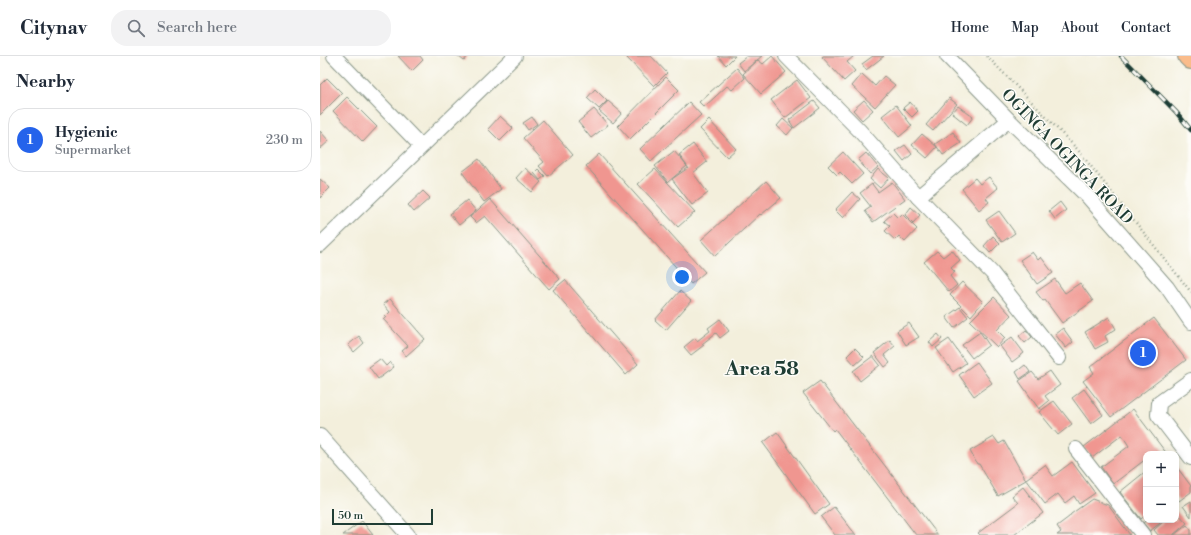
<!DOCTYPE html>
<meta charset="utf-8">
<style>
body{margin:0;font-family:"Libre Bodoni",serif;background:#f2f2f3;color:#1f2937}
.controls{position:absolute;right:12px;bottom:12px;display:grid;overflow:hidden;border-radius:8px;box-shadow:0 2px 10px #0003}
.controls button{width:36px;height:36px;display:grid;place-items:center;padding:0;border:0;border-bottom:1px solid #e0e1e3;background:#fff;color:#1f2937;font:20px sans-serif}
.scale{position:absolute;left:12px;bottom:10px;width:101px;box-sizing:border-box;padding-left:4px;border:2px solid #1f3d34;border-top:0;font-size:11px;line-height:14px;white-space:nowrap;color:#1f3d34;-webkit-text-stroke:3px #fdfcf7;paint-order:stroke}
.you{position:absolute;left:362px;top:221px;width:14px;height:14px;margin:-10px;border:3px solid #fff;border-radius:50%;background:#1a73e8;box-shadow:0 0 0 6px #1a73e833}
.badge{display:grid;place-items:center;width:26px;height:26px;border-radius:50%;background:#2563eb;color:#fff;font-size:13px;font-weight:700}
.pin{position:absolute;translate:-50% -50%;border:2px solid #fff;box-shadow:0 1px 4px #0006}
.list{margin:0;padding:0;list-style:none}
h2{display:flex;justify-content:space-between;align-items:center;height:52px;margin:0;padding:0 16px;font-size:17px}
h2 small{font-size:13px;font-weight:400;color:#747a83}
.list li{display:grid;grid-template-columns:26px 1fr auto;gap:12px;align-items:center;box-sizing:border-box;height:64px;margin:0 8px 8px;padding:0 8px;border:1px solid #e0e1e3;border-radius:16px}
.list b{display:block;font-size:15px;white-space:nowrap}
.list p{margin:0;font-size:13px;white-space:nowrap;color:#747a83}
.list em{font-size:13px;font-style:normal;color:#747a83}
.icon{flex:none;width:22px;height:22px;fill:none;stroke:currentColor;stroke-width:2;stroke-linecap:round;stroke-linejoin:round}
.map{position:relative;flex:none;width:871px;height:479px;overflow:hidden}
header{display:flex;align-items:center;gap:24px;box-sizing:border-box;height:56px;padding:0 20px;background:#fff;border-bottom:1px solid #e0e1e3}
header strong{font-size:19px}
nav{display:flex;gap:22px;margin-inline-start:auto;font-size:14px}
.search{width:280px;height:36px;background:#f2f2f3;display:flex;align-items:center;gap:10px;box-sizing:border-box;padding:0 14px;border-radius:16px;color:#747a83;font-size:15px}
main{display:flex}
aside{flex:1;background:#fff}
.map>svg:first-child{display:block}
</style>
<header>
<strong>Citynav</strong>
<div class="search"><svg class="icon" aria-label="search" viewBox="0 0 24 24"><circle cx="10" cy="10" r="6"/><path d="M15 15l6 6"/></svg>Search here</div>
<nav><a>Home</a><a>Map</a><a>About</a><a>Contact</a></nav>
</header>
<main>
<aside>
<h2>Nearby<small></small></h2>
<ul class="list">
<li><span class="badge">1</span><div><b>Hygienic</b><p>Supermarket</p></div><em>230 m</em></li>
</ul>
</aside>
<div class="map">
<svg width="871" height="479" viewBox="0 0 871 479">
<rect width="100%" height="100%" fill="#fdfcf7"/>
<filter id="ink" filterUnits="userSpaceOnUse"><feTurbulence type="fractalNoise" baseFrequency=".025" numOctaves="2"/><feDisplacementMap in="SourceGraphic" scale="8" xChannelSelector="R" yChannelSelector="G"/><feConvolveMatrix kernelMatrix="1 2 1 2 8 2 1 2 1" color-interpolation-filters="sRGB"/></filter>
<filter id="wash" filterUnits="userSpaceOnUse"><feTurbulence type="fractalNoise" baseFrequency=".012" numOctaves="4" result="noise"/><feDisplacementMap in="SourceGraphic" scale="16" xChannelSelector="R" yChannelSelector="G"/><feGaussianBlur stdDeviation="0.9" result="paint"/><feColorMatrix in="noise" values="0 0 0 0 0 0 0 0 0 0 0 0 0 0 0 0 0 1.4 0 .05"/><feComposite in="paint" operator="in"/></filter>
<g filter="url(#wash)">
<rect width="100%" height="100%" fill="#f3efdc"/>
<g id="blocks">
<g fill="#f09690">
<polygon points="78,0 100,0 103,4 92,15"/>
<polygon points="138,0 148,0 144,5"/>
<polygon points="309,0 331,0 347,17 334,30 307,2"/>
<polygon points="398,0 415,0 406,9"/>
<polygon points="427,0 442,0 424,15 418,7"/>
<polygon points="452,0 466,16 441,38 423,18 438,4 443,8"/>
<polygon points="503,0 534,0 527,6 535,15 524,25 502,1"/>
<polygon points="553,0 564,0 546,14 542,8"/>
<polygon points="417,12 425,22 412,34 407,30 384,51 379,46"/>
<polygon points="542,18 555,30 564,20 575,29 555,51 532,30"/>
<polygon points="346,21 359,34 310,83 298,70"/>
<polygon points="7,22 22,37 0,59 0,29"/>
<polygon points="477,24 491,42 465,62 451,44"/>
<polygon points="275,33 287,45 279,53 267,42"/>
<polygon points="27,41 57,71 43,86 13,55"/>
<polygon points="629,42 637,48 613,75 606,69"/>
<polygon points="544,44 553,54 542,64 533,54"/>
<polygon points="288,45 302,57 293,67 279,55"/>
<polygon points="494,45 500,52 474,72 469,64"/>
<polygon points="369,46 381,59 331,105 320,93"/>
<polygon points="590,46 598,55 592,61 583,52"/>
<polygon points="576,49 592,70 579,81 562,60"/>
<polygon points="638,50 653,61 647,69 632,57"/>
<polygon points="274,53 288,69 271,82 258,66"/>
<polygon points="180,60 193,72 180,85 168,73"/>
<polygon points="212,61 217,68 208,74 203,67"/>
<polygon points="463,63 473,72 467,79 457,70"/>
<polygon points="223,64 253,99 228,120 219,110 224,106 203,82"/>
<polygon points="389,64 416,93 407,101 380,73"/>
<polygon points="0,75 9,85 0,93"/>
<polygon points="633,76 641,87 623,99 615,88"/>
<polygon points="602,78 617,91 607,102 592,89"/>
<polygon points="373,88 387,106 373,117 388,137 372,149 352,123 368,112 369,113 359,99"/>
<polygon points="585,89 592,98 584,105 576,95"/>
<polygon points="354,95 367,110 348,126 335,110"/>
<polygon points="523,96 543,118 532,128 520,116 517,119 508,110"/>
<polygon points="546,97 558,111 550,118 538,104"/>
<polygon points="279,98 385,216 371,228 266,110"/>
<polygon points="159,103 181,133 164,146 142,116"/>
<polygon points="205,112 221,126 212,136 196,122"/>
<polygon points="218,113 225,120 220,124 214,117"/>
<polygon points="335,113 375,156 358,171 318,128"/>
<polygon points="558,113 569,122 560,132 550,123"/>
<polygon points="669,121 678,132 666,142 669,146 659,154 642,133 655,122 660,128"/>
<polygon points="0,123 10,132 0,142"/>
<polygon points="446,125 461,142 441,159 440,158 395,200 381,184"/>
<polygon points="572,126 585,143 553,166 545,155 551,151 540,137 552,128 558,136"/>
<polygon points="103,135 110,142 94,156 88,149"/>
<polygon points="532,136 540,143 523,162 515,154"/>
<polygon points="170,143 240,223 229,233 165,160 156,167 150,161"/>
<polygon points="147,144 156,155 139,169 130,158"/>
<polygon points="740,146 746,154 735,163 729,155"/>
<polygon points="591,151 600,159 593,167 585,159"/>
<polygon points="679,155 695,177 682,186 666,164"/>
<polygon points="573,157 578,162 582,158 597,173 585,186 579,180 575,184 565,175 570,170 564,165"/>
<polygon points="673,180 680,187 670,197 664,190"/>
<polygon points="632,194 640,204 631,212 635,216 630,220 637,229 629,236 604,206 617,195 623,201"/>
<polygon points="712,196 718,204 721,201 733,217 717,228 700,204"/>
<polygon points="735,223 745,237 760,227 773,245 742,267 725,244 723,245 716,236"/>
<polygon points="245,224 318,308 306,319 233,234"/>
<polygon points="642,226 663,246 651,260 630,239"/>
<polygon points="360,235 371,245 346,274 335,264"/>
<polygon points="674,241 691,259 677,274 685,282 677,291 650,265"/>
<polygon points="70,243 105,283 86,300 82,295 88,290 63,263 70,256 63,248"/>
<polygon points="640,251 648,261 634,272 626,261"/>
<polygon points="789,261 796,273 785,280 788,286 775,293 765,276"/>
<polygon points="834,262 866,304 791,361 763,325 774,317 770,311"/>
<polygon points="400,263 409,275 400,282 396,277 382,288 384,289 371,299 364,291 375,282 377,285 390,275 388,272"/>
<polygon points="589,267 599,281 586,289 577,275"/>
<polygon points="743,272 753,286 746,292 735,278"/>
<polygon points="706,274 712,281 705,287 699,280"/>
<polygon points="660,276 669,289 652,302 642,289"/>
<polygon points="618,278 622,283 613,291 609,286"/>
<polygon points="39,280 44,287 34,296 28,289"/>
<polygon points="692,281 704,297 692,306 680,290"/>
<polygon points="629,283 646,307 633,316 616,292"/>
<polygon points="570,284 575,290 564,299 570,307 565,311 554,297"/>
<polygon points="535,292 544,301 535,309 527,300"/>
<polygon points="553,300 560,309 540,325 533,315"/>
<polygon points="60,303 66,310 70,306 74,311 58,323 49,311"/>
<polygon points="657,306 672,327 654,340 639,319"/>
<polygon points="705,309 710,316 700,323 696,316"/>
<polygon points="730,315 740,329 725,340 729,345 719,353 699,325 712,316 718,323"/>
<polygon points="500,325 618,479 596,479 515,373 513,375 483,337"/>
<polygon points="764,333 783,359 771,368 752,342"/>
<polygon points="734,345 752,368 738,379 719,356"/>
<polygon points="813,353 847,398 826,398 826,403 793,428 781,411 809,390 802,379 772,402 764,391"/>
<polygon points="457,376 509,448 495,458 443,387"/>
<polygon points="674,381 679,388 684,385 706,424 678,440 659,408 657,408 650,395"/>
<polygon points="752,406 775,437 759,448 754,440 745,447 738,438 725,448 706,423 725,409 733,420"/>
<polygon points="856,410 871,430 871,436 859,445 856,442"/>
<polygon points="826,415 826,459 821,463 800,436"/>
<polygon points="703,431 723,457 694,479 660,479 658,477 698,447 692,440"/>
<polygon points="772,443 788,449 810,479 737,479 741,476 737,470 749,461 751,458"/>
<polygon points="871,445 871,461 863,450"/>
<polygon points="514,451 536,479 515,479 501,461"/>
<polygon points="856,455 867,467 853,479 838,479 834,474 845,464 856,464"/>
<polygon points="827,464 844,464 830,475 823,467"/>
<polygon points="42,465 53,479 23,479"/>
<polygon points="867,469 871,474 871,479 854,479"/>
</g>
</g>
</g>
<g filter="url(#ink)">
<use href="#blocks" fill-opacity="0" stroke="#899688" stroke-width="1"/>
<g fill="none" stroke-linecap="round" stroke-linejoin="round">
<defs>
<g id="minor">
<polyline points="14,0 101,90"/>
<polyline points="466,0 539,74 598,141 672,217 739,302"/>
<polyline points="627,0 689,64 768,141 847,231 871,266"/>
<polyline points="598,141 689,64"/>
<polyline points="0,189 195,0"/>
<polyline points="871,324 839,347 838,359 871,402"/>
<polyline points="0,380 88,479"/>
<polyline points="756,393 823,479"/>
</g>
<polyline id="highway" points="868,0 871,3"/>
</defs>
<use href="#minor" stroke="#899688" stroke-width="16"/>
<use href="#highway" stroke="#899688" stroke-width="22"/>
<polyline stroke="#899688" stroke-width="2.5" stroke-dasharray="1 3" stroke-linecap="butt" points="667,0 758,94 871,236"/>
<use href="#minor" stroke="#fff" stroke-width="14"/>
<use href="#highway" stroke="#fabc8b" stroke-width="20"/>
<defs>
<polyline id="rail" points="801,0 856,56 871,74"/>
</defs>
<use href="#rail" stroke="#1f3d34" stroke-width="4.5"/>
<use href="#rail" stroke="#fdfcf7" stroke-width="3" stroke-dasharray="9" stroke-linecap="butt"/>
</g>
</g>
<g text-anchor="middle" stroke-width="3" stroke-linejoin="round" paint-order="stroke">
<g font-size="16" fill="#1f3d34" stroke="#fdfcf7">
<text transform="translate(748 100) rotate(46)" y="6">OGINGA OGINGA ROAD</text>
</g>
<g font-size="20" font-weight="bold" fill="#1f3d34" stroke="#fdfcf7">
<text x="442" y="319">Area 58</text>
</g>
</g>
</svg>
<div class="controls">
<button>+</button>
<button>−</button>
</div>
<div class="scale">50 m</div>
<div class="you"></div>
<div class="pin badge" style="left:823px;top:297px">1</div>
</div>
</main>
